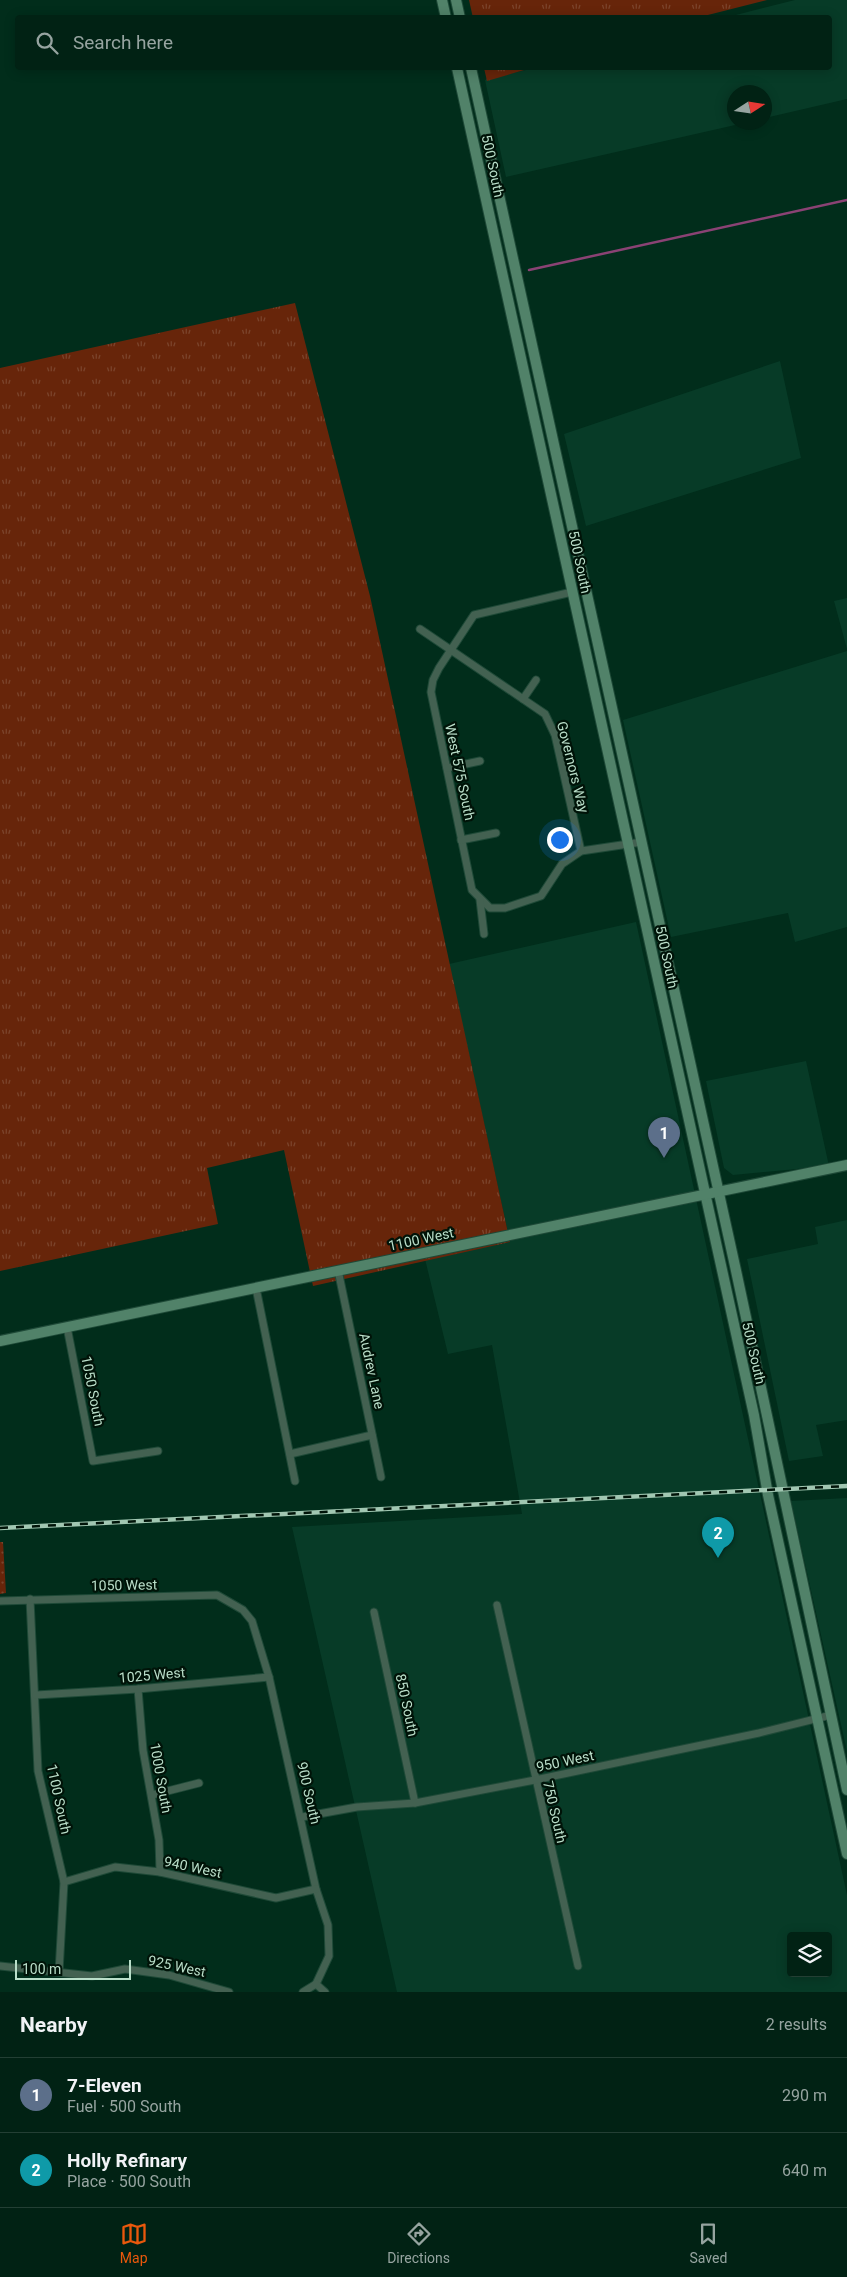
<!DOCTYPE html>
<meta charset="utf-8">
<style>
body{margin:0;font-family:Roboto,sans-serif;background:#0b2a1d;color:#f1f3f6}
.controls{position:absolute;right:15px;bottom:15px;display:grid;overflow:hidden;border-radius:5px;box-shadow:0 2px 12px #0003}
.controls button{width:45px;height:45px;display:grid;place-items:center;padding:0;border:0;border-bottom:1px solid #233f34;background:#012214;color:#f1f3f6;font:25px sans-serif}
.compass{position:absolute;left:727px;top:85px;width:45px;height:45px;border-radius:50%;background:#012214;box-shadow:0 2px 12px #0003;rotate:78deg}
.scale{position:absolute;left:15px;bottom:12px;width:116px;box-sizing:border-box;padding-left:5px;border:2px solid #b9dec9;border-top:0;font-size:14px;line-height:18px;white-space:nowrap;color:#b9dec9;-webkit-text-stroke:4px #001308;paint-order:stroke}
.you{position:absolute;left:559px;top:839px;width:18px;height:18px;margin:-12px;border:4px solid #fff;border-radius:50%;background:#1a73e8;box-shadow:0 0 0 8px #1a73e833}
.badge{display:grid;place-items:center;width:32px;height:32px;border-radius:50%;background:#ea580c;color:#fff;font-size:16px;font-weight:700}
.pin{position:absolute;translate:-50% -41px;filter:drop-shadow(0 1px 2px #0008)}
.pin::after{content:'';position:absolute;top:26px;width:18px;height:15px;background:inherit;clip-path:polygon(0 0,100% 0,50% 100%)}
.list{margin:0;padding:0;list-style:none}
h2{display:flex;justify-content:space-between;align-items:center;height:65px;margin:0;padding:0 20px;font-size:21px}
h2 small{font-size:16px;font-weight:400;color:#96a4a0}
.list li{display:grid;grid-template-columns:32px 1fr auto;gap:15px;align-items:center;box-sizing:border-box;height:75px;padding:0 20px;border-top:1px solid #233f34}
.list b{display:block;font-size:19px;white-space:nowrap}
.list p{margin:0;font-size:16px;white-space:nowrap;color:#96a4a0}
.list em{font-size:16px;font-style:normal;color:#96a4a0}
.icon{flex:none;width:28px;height:28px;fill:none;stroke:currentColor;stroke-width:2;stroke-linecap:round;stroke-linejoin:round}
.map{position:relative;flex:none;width:847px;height:1992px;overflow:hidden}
.search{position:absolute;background:#012214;box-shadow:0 2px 12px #0003;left:15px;right:15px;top:15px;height:55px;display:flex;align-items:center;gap:12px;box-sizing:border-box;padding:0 18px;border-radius:5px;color:#96a4a0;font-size:19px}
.sheet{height:215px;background:#012214}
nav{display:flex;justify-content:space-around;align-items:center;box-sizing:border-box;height:70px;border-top:1px solid #233f34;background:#012214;font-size:14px;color:#96a4a0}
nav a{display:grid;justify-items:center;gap:2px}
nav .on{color:#ea580c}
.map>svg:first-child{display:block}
</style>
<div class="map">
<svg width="847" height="1992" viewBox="0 0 847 1992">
<defs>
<pattern id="grass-tufts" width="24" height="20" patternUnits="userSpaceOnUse" patternTransform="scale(1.25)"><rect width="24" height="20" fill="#67250a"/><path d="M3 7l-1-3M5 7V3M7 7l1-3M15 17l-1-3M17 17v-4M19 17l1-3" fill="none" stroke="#7b442c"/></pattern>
<pattern id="park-dots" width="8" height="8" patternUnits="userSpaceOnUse" patternTransform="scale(1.25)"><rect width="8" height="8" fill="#67250a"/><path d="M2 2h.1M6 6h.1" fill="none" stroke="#7b442c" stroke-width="1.8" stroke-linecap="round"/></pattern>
</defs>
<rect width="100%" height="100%" fill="#012d1b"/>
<g fill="#073b27" fill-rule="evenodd">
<polygon points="795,0 847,0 847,99 765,118 764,92 734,92 734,122 744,123 506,177 485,80 534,68 830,68 830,18 728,17"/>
<polygon points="780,361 801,458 586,526 564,434"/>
<polygon points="847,598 847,649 834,601"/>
<polygon points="847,651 847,927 795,942 788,913 671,937 623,720"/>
<path d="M636 922 847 1895V1992H397L292 1527 522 1514 492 1345 448 1354 425 1259 510 1242 449 964ZM791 1936H828V1973H791Z"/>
<polygon points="806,1061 829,1166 733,1175 724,1168 706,1081"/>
<polygon points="847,1220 847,1420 816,1425 823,1456 789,1461 747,1259 818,1244 815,1227"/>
<polygon points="847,1498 847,1751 791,1501"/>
</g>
<g fill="url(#grass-tufts)">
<polygon points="469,0 767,0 696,18 473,18"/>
<polygon points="484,68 531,68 487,81"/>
<polygon points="295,303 370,596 510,1242 313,1286 284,1150 207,1168 218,1224 0,1271 0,368"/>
</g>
<polygon fill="url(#park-dots)" points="0,1542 3,1542 6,1593 0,1594"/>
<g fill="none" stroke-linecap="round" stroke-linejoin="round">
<polyline stroke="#8a4274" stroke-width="2.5" points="529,270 847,200"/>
<defs>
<g id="street">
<polyline points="572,592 474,615 439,668 433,680 431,692 472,890 490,908 505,908 541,896 562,864 581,851 642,842"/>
<polyline points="420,629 545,714 555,735 581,851"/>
<polyline points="523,699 536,680"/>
<polyline points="447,768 480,761"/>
<polyline points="461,840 496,833"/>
<polyline points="480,900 484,934"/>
<polyline points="338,1270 381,1477"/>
<polyline points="256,1288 295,1481"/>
<polyline points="67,1327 93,1461 158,1451"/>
<polyline points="290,1454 372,1435"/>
<polyline points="30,1599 38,1771 64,1882 59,1972"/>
<polyline points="0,1601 217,1595 243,1610 252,1621 269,1677 316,1889 328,1925 329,1956 316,1984"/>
<polyline points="497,1605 578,1966"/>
<polyline points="374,1612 415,1803"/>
<polyline points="138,1689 143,1750 159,1840 160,1872"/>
<polyline points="36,1695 138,1689 269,1677"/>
<polyline points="152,1795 199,1783"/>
<polyline points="302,1817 357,1807 415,1803 535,1780 759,1733 831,1715"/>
<polyline points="64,1882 115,1867 160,1872 276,1898 316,1889"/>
<polyline points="0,1966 92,1976 125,1969 169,1975 229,1992"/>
<polyline points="316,1984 325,1992"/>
<polyline points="303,1992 316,1984"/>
</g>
<g id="secondary">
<polyline points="442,0 446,18"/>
<polyline points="456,0 460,18"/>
<polyline points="457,68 754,1415 768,1495 847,1854"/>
<polyline points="471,68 735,1266 847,1790"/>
<polyline points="0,1341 847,1165"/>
</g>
</defs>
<use href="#street" stroke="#1e4937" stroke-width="9"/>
<use href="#secondary" stroke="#1e4937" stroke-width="12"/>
<use href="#street" stroke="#436151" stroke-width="7"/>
<use href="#secondary" stroke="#518269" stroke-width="10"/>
<defs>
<polyline id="rail" points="0,1528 847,1486"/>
</defs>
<use href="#rail" stroke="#a1c7b2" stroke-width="4.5"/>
<use href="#rail" stroke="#001308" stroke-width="2.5" stroke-dasharray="8" stroke-linecap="butt"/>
</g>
<g text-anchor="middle" stroke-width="4.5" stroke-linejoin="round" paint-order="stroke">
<g font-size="14" fill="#b9dec9" stroke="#001308">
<text transform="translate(493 166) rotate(78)" y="5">500 South</text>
<text transform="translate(580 562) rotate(78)" y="5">500 South</text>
<text transform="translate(573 767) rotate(76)" y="5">Governors Way</text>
<text transform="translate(460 772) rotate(78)" y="5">West 575 South</text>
<text transform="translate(667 957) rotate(78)" y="5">500 South</text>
<text transform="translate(421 1239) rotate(-12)" y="5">1100 West</text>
<text transform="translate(754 1353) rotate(77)" y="5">500 South</text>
<text transform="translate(372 1371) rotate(78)" y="5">Audrev Lane</text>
<text transform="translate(93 1391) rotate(79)" y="5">1050 South</text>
<text transform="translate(124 1585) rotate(-1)" y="5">1050 West</text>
<text transform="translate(152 1675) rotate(-5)" y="5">1025 West</text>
<text transform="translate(407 1705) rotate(78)" y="5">850 South</text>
<text transform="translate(565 1761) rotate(-12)" y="5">950 West</text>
<text transform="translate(161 1778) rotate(80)" y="5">1000 South</text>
<text transform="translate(309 1793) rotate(77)" y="5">900 South</text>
<text transform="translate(59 1799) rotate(78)" y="5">1100 South</text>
<text transform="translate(555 1812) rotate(77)" y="5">750 South</text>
<text transform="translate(193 1867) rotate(12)" y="5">940 West</text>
<text transform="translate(177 1966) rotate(12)" y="5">925 West</text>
</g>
</g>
</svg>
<div class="controls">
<button><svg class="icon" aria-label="layers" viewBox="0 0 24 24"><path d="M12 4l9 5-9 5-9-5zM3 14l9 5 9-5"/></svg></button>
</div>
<svg class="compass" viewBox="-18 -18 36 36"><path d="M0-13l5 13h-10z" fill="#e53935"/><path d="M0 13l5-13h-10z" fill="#96a4a0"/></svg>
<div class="scale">100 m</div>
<div class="you"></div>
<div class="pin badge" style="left:664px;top:1158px;background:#5c6f8a">1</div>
<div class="pin badge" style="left:718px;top:1558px;background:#0f9aa8">2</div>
<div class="search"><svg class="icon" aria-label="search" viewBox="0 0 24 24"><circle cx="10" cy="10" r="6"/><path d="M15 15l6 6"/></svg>Search here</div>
</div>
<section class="sheet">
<h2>Nearby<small>2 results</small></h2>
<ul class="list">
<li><span class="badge" style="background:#5c6f8a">1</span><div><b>7-Eleven</b><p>Fuel · 500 South</p></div><em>290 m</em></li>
<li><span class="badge" style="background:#0f9aa8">2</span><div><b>Holly Refinary</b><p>Place · 500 South</p></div><em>640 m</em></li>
</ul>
</section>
<nav>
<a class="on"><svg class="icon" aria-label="map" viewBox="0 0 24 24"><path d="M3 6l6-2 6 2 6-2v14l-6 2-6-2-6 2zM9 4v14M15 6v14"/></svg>Map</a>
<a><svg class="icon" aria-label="directions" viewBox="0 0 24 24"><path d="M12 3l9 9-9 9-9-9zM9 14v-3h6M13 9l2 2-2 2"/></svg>Directions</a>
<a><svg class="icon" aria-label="saved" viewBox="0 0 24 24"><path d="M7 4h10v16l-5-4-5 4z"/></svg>Saved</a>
</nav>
